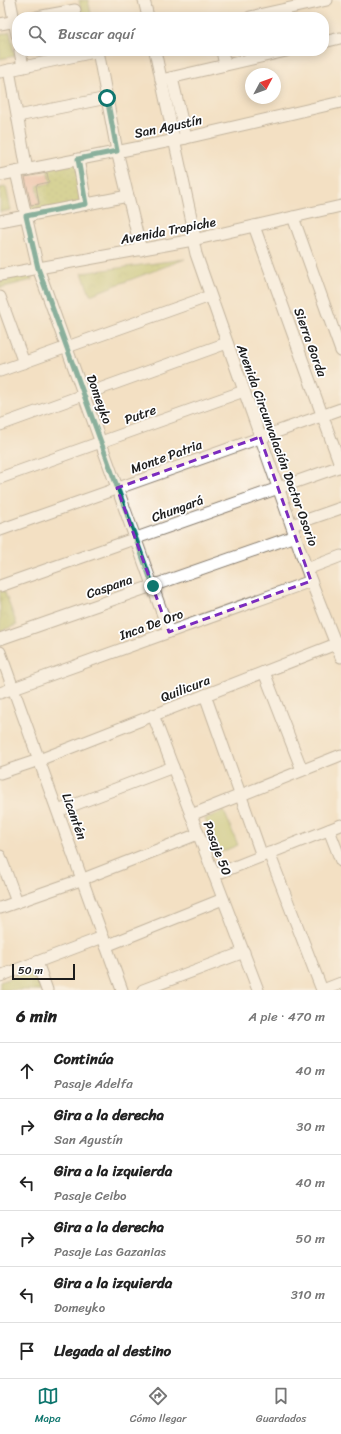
<!DOCTYPE html>
<html lang="es">
<meta charset="utf-8">
<style>
body{margin:0;font-family:Sriracha,sans-serif;background:#f2f2f2;color:#222}
.compass{position:absolute;left:245px;top:68px;width:36px;height:36px;border-radius:50%;background:#fff;box-shadow:0 2px 10px #0003;rotate:49deg}
.scale{position:absolute;left:12px;bottom:10px;width:63px;box-sizing:border-box;padding-left:4px;border:2px solid #1c1c1c;border-top:0;font-size:11px;line-height:14px;white-space:nowrap;color:#1c1c1c;-webkit-text-stroke:3px #fff;paint-order:stroke}
.stop{position:absolute;width:12px;height:12px;margin:-9px;border:3px solid #0f766e;border-radius:50%;background:#fff}
.stop.end{background:#0f766e;border-color:#fff;box-shadow:0 1px 4px #0008}
.list{margin:0;padding:0;list-style:none}
h2{display:flex;justify-content:space-between;align-items:center;height:52px;margin:0;padding:0 16px;font-size:17px}
h2 small{font-size:13px;font-weight:400;color:#767676}
.list li{display:grid;grid-template-columns:26px 1fr auto;gap:12px;align-items:center;box-sizing:border-box;height:56px;padding:0 16px;border-top:1px solid #e0e0e0}
.list b{display:block;font-size:15px;white-space:nowrap}
.list p{margin:0;font-size:13px;white-space:nowrap;color:#767676}
.list em{font-size:13px;font-style:normal;color:#767676}
.icon{flex:none;width:22px;height:22px;fill:none;stroke:currentColor;stroke-width:2;stroke-linecap:round;stroke-linejoin:round}
.map{position:relative;flex:none;width:341px;height:990px;overflow:hidden}
.search{position:absolute;background:#fff;box-shadow:0 2px 10px #0003;left:12px;right:12px;top:12px;height:44px;display:flex;align-items:center;gap:10px;box-sizing:border-box;padding:0 14px;border-radius:16px;color:#767676;font-size:15px}
.sheet{height:388px;background:#fff}
nav{display:flex;justify-content:space-around;align-items:center;box-sizing:border-box;height:56px;border-top:1px solid #e0e0e0;background:#fff;font-size:11px;color:#767676}
nav a{display:grid;justify-items:center;gap:2px}
nav .on{color:#0f766e}
.map>svg:first-child{display:block}
</style>
<div class="map">
<svg width="341" height="990" viewBox="0 0 341 990">
<defs>
<pattern id="grass-dots" width="8" height="8" patternUnits="userSpaceOnUse"><rect width="8" height="8" fill="#b5c163"/><path d="M2 2h.1M6 6h.1" fill="none" stroke="#9ba555" stroke-width="1.8" stroke-linecap="round"/></pattern>
<pattern id="park-crowns" width="20" height="18" patternUnits="userSpaceOnUse"><rect width="20" height="18" fill="#b5c163"/><path d="M2 6a3 3 0 1 1 6 0M12 15a3 3 0 1 1 6 0" fill="none" stroke="#9ba555"/></pattern>
</defs>
<rect width="100%" height="100%" fill="#fff"/>
<filter id="ink" filterUnits="userSpaceOnUse"><feTurbulence type="fractalNoise" baseFrequency=".025" numOctaves="2"/><feDisplacementMap in="SourceGraphic" scale="8" xChannelSelector="R" yChannelSelector="G"/><feConvolveMatrix kernelMatrix="1 2 1 2 8 2 1 2 1" color-interpolation-filters="sRGB"/></filter>
<filter id="wash" filterUnits="userSpaceOnUse"><feTurbulence type="fractalNoise" baseFrequency=".012" numOctaves="4" result="noise"/><feDisplacementMap in="SourceGraphic" scale="16" xChannelSelector="R" yChannelSelector="G"/><feGaussianBlur stdDeviation="0.9" result="paint"/><feColorMatrix in="noise" values="0 0 0 0 0 0 0 0 0 0 0 0 0 0 0 0 0 1.4 0 .05"/><feComposite in="paint" operator="in"/></filter>
<g filter="url(#wash)">
<rect width="100%" height="100%" fill="#f3e0c3"/>
<g fill="url(#grass-dots)" stroke="#686e40">
<polygon points="79,0 88,0 92,17 82,17"/>
<polygon points="77,160 85,203 27,216 26,207 40,204 37,186 51,183 47,167"/>
<polygon points="31,273 32,280 0,288 0,279"/>
</g>
<g fill="url(#park-crowns)" stroke="#686e40">
<polygon points="10,32 15,56 0,59 0,35"/>
<polygon points="185,259 90,295 82,273"/>
<polygon points="3,587 17,625 0,631 0,588"/>
<polygon points="33,970 41,990 0,990 0,982"/>
</g>
<g fill="#b5c163" stroke="#686e40">
<polygon points="6,187 11,210 0,212 0,188"/>
<polygon points="224,811 238,845 219,853 205,819"/>
</g>
<g id="blocks">
<polygon fill="#ecac9a" points="47,173 49,182 36,185 39,204 31,205 25,177"/>
</g>
</g>
<g filter="url(#ink)">
<use href="#blocks" fill-opacity="0" stroke="#887e70" stroke-width="1"/>
<g fill="none" stroke-linecap="round" stroke-linejoin="round">
<defs>
<g id="minor">
<polyline points="10,0 17,35"/>
<polyline points="144,0 148,17"/>
<polyline points="37,17 75,10"/>
<polyline points="250,17 327,0"/>
<polyline points="0,24 17,21"/>
<polyline points="324,42 340,38"/>
<polyline points="20,51 23,67"/>
<polyline points="98,51 117,151 141,250"/>
<polyline points="155,51 194,231 193,240 196,254 311,581 341,657"/>
<polyline points="222,51 225,65"/>
<polyline points="9,70 27,170"/>
<polyline points="0,72 99,51"/>
<polyline points="172,78 186,138"/>
<polyline points="161,80 286,51"/>
<polyline points="18,116 107,98"/>
<polyline points="78,159 86,204"/>
<polyline points="16,172 38,268 169,632"/>
<polyline points="0,175 186,138 341,102"/>
<polyline points="293,217 341,351"/>
<polyline points="0,221 128,196"/>
<polyline points="254,226 341,467"/>
<polyline points="0,275 193,240 341,206"/>
<polyline points="0,297 24,363"/>
<polyline points="0,371 210,296"/>
<polyline points="0,425 227,343"/>
<polyline points="0,478 244,391"/>
<polyline points="292,525 341,508"/>
<polyline points="0,530 341,409"/>
<polyline points="307,569 341,556"/>
<polyline points="0,586 341,466"/>
<polyline points="0,639 295,536"/>
<polyline points="0,652 122,990"/>
<polyline points="264,672 302,770"/>
<polyline points="0,693 311,581"/>
<polyline points="205,695 262,856"/>
<polyline points="153,715 258,990"/>
<polyline points="0,773 39,760 341,642"/>
<polyline points="58,811 173,767"/>
<polyline points="191,815 341,755"/>
<polyline points="329,830 341,861"/>
<polyline points="269,853 322,990"/>
<polyline points="0,856 17,902"/>
<polyline points="214,875 341,825"/>
<polyline points="0,908 83,879 198,834"/>
<polyline points="106,946 223,899"/>
<polyline points="37,962 47,990"/>
<polyline points="0,976 103,937"/>
<polyline points="143,990 244,952"/>
<polyline points="323,990 341,983"/>
</g>
</defs>
<use href="#minor" stroke="#887e70" stroke-width="13"/>
<use href="#minor" stroke="#fff" stroke-width="11"/>
</g>
</g>
<g fill="none" stroke-linecap="round" stroke-linejoin="round" filter="url(#ink)">
<polyline stroke="#0f766e" stroke-width="5" points="107,98 117,151 78,159 86,204 26,216 38,268 153,586"/>
</g>
<path d="M0 0H341V990H0ZM260 437 311 581 169 632 117 488Z" fill="#f3e0c3" fill-opacity=".55" fill-rule="evenodd"/>
<path fill="none" stroke="#7b2cbf" stroke-width="3" stroke-dasharray="8 5" stroke-linejoin="round" d="M260 437 311 581 169 632 117 488Z"/>
<g text-anchor="middle" stroke-width="3.5" stroke-linejoin="round" paint-order="stroke">
<g font-size="13" fill="#1c1c1c" stroke="#fff">
<text transform="translate(168 126) rotate(-12)" y="5">San Agustín</text>
<text transform="translate(168 230) rotate(-11)" y="5">Avenida Trapiche</text>
<text transform="translate(311 342) rotate(70)" y="5">Sierra Gorda</text>
<text transform="translate(100 399) rotate(70)" y="5">Domeyko</text>
<text transform="translate(140 414) rotate(-20)" y="5">Putre</text>
<text transform="translate(278 445) rotate(70)" y="5">Avenida Circunvalación Doctor Osorio</text>
<text transform="translate(166 456) rotate(-20)" y="5">Monte Patria</text>
<text transform="translate(177 508) rotate(-20)" y="5">Chungará</text>
<text transform="translate(109 586) rotate(-19)" y="5">Caspana</text>
<text transform="translate(151 624) rotate(-20)" y="5">Inca De Oro</text>
<text transform="translate(185 688) rotate(-21)" y="5">Quilicura</text>
<text transform="translate(75 816) rotate(70)" y="5">Licantén</text>
<text transform="translate(218 848) rotate(69)" y="5">Pasaje 50</text>
</g>
</g>
</svg>
<svg class="compass" viewBox="-18 -18 36 36"><path d="M0-13l5 13h-10z" fill="#e53935"/><path d="M0 13l5-13h-10z" fill="#767676"/></svg>
<div class="scale">50 m</div>
<div class="stop" style="left:107px;top:98px"></div>
<div class="stop end" style="left:153px;top:586px"></div>
<div class="search"><svg class="icon" aria-label="search" viewBox="0 0 24 24"><circle cx="10" cy="10" r="6"/><path d="M15 15l6 6"/></svg>Buscar aquí</div>
</div>
<section class="sheet">
<h2>6 min<small>A pie · 470 m</small></h2>
<ul class="list">
<li><svg class="icon" aria-label="ahead" viewBox="0 0 24 24"><path d="M12 20V5M6 11l6-6 6 6"/></svg><div><b>Continúa</b><p>Pasaje Adelfa</p></div><em>40 m</em></li>
<li><svg class="icon" aria-label="right" viewBox="0 0 24 24"><path d="M7 20v-9h11M14 6l5 5-5 5"/></svg><div><b>Gira a la derecha</b><p>San Agustín</p></div><em>30 m</em></li>
<li><svg class="icon" aria-label="left" viewBox="0 0 24 24"><path d="M17 20v-9H6M10 6l-5 5 5 5"/></svg><div><b>Gira a la izquierda</b><p>Pasaje Ceibo</p></div><em>40 m</em></li>
<li><svg class="icon" aria-label="right" viewBox="0 0 24 24"><path d="M7 20v-9h11M14 6l5 5-5 5"/></svg><div><b>Gira a la derecha</b><p>Pasaje Las Gazanias</p></div><em>50 m</em></li>
<li><svg class="icon" aria-label="left" viewBox="0 0 24 24"><path d="M17 20v-9H6M10 6l-5 5 5 5"/></svg><div><b>Gira a la izquierda</b><p>Domeyko</p></div><em>310 m</em></li>
<li><svg class="icon" aria-label="arrive" viewBox="0 0 24 24"><path d="M6 21V4h12l-3 4 3 4H6"/></svg><div><b>Llegada al destino</b></div></li>
</ul>
</section>
<nav>
<a class="on"><svg class="icon" aria-label="map" viewBox="0 0 24 24"><path d="M3 6l6-2 6 2 6-2v14l-6 2-6-2-6 2zM9 4v14M15 6v14"/></svg>Mapa</a>
<a><svg class="icon" aria-label="directions" viewBox="0 0 24 24"><path d="M12 3l9 9-9 9-9-9zM9 14v-3h6M13 9l2 2-2 2"/></svg>Cómo llegar</a>
<a><svg class="icon" aria-label="saved" viewBox="0 0 24 24"><path d="M7 4h10v16l-5-4-5 4z"/></svg>Guardados</a>
</nav>
